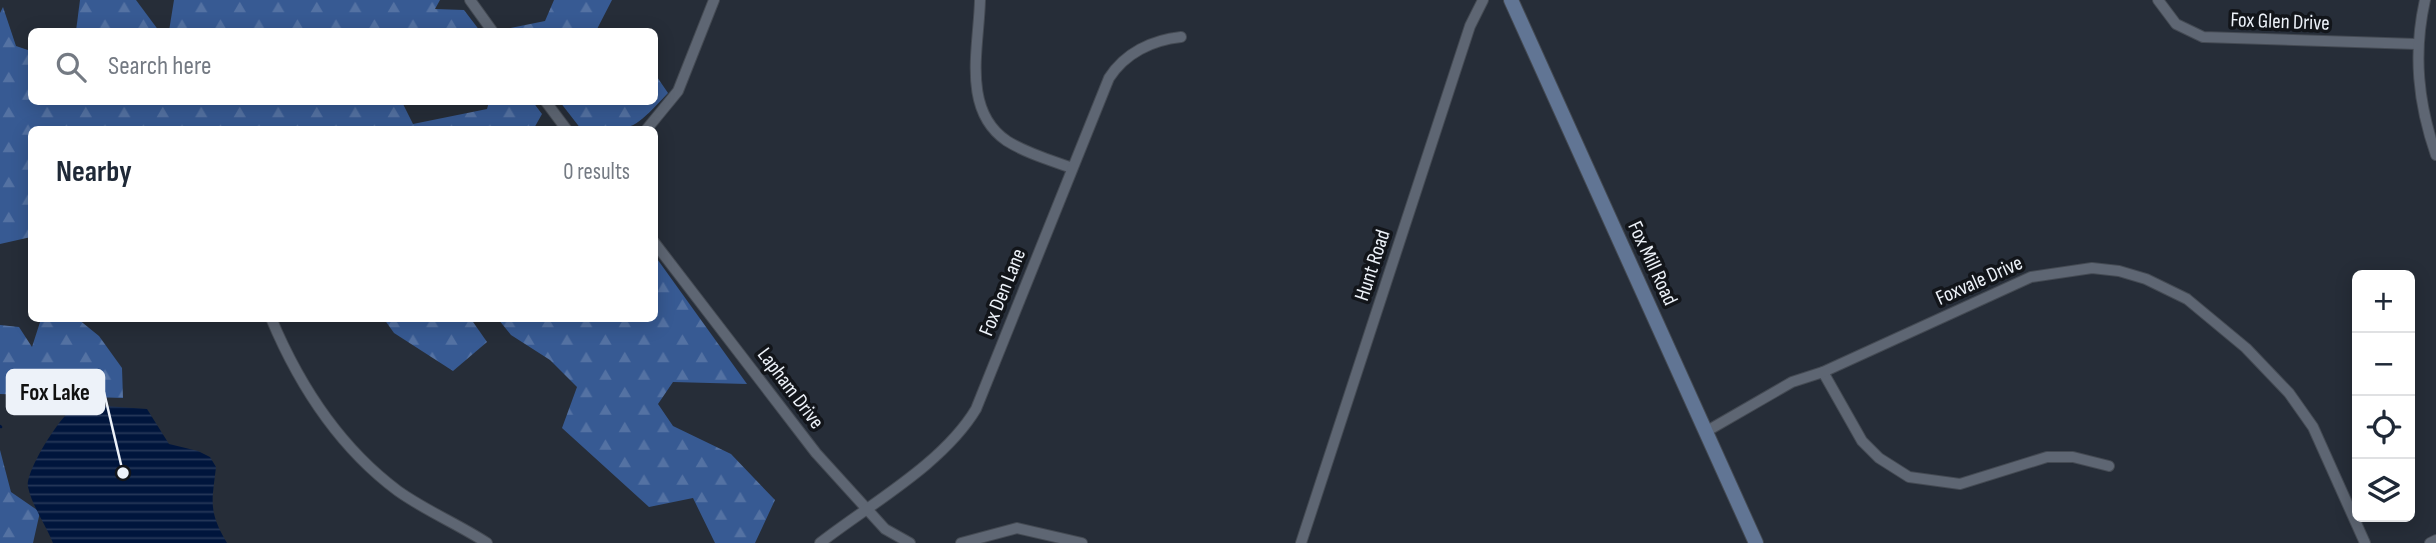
<!DOCTYPE html>
<meta charset="utf-8">
<style>
body{margin:0;font-family:"Sofia Sans Condensed",sans-serif;background:#f2f2f3;color:#1f2937}
.controls{position:absolute;right:21px;bottom:21px;display:grid;overflow:hidden;border-radius:10px;box-shadow:0 4px 18px #0003}
.controls button{width:63px;height:63px;display:grid;place-items:center;padding:0;border:0;border-bottom:2px solid #e0e1e3;background:#fff;color:#1f2937;font:35px sans-serif}
.list{margin:0;padding:0;list-style:none}
h2{display:flex;justify-content:space-between;align-items:center;height:91px;margin:0;padding:0 28px;font-size:30px}
h2 small{font-size:23px;font-weight:400;color:#747a83}
.icon{flex:none;width:38px;height:38px;fill:none;stroke:currentColor;stroke-width:2;stroke-linecap:round;stroke-linejoin:round}
.map{position:relative;flex:none;width:2436px;height:543px;overflow:hidden}
.search{position:absolute;background:#fff;box-shadow:0 4px 18px #0003;left:28px;top:28px;width:630px;height:77px;display:flex;align-items:center;gap:18px;box-sizing:border-box;padding:0 24px;border-radius:10px;color:#747a83;font-size:26px}
.panel{position:absolute;background:#fff;box-shadow:0 4px 18px #0003;left:28px;top:126px;width:630px;height:196px;border-radius:10px}
.map>svg:first-child{display:block}
</style>
<div class="map">
<svg width="2436" height="543" viewBox="0 0 2436 543">
<defs>
<pattern id="forest-firs" width="22" height="20" patternUnits="userSpaceOnUse" patternTransform="scale(1.75)"><rect width="22" height="20" fill="#375a93"/><path d="M5 1l3.5 6h-7zM16 11l3.5 6h-7z" fill="#5472a3"/></pattern>
<pattern id="water-rules" width="6" height="5" patternUnits="userSpaceOnUse" patternTransform="scale(1.75)"><rect width="6" height="5" fill="#00153c"/><path d="M0 2.5h6" fill="none" stroke="#263859"/></pattern>
</defs>
<rect width="100%" height="100%" fill="#262d38"/>
<g fill="url(#forest-firs)">
<polygon points="80,0 136,0 159,31 76,31"/>
<polygon points="174,0 440,0 435,9 464,10 480,31 169,31"/>
<polygon points="554,0 612,0 596,31 506,29 545,21"/>
<polygon points="3,7 16,46 31,51 32,102 402,102 413,124 487,109 489,102 533,102 542,114 533,130 32,130 31,237 0,244 0,13"/>
<path d="M655 74 668 93C631 132 635 130 581 129L560 102H654Z"/>
<polygon points="655,256 747,384 673,382 658,404 673,426 731,454 775,500 755,543 715,543 693,498 649,507 562,428 577,387 550,360 511,335 498,319 654,318"/>
<polygon points="41,319 78,319 99,336 122,368 123,398 0,394 0,325 19,327 32,347"/>
<polygon points="384,319 471,319 487,342 453,371 394,333"/>
<polygon points="0,450 11,492 40,512 33,543 0,543"/>
</g>
<path fill="url(#water-rules)" d="M78 404 147 409 169 444 198 451 210 457 216 467C212 502 208 511 227 543H53C46 525 32 506 28 487 25 471 63 411 78 404Z"/>
<g fill="none" stroke-linecap="round" stroke-linejoin="round">
<polyline stroke="#00153c" stroke-width="2.5" points="0,426 1,427"/>
<defs>
<g id="minor">
<polyline points="470,0 493,32"/>
<path d="M980 0C979 47 961 110 1007 141 1026 153 1050 160 1072 168"/>
<polyline points="2158,0 2176,24 2203,37 2416,44"/>
<path d="M2425 0C2413 54 2418 103 2436 155"/>
<polyline points="546,102 567,130"/>
<polyline points="646,130 678,91 714,0"/>
<polyline points="654,242 816,453 885,529 910,543"/>
<path d="M271 318C299 385 339 447 398 491 426 511 458 524 487 543"/>
<polyline points="1823,372 1862,441 1879,458 1909,477 1960,484 2047,457 2073,457 2109,466"/>
<polyline points="1707,431 1792,382 1823,372 2031,277 2092,268 2119,271 2146,279 2187,299 2246,348 2289,393 2313,427 2365,543"/>
<path d="M820 543C870 504 943 464 976 409L1109 78C1125 53 1152 40 1181 37"/>
<polyline points="961,543 1017,528 1082,543"/>
<polyline points="1301,543 1470,26 1483,0"/>
<polyline points="2430,543 2436,540"/>
</g>
<polyline id="secondary" points="1511,0 1756,543"/>
</defs>
<use href="#minor" stroke="#444a53" stroke-width="12"/>
<use href="#secondary" stroke="#444a53" stroke-width="16"/>
<use href="#minor" stroke="#5e6673" stroke-width="10"/>
<use href="#secondary" stroke="#617594" stroke-width="14"/>
</g>
<g text-anchor="middle" stroke-width="7" stroke-linejoin="round" paint-order="stroke">
<g font-size="21" fill="#edf2f9" stroke="#12151a">
<text transform="translate(2280 21) rotate(2)" y="7">Fox Glen Drive</text>
<text transform="translate(1653 263) rotate(65)" y="7">Fox Mill Road</text>
<text transform="translate(1372 265) rotate(-72)" y="7">Hunt Road</text>
<text transform="translate(1979 280) rotate(-24)" y="7">Foxvale Drive</text>
<text transform="translate(1002 292) rotate(-68)" y="7">Fox Den Lane</text>
<text transform="translate(791 388) rotate(53)" y="7">Lapham Drive</text>
</g>
</g>
<path fill="none" stroke="#edf2f9" stroke-width="2.5" d="M123 473L104 392"/>
<circle fill="#edf2f9" stroke="#12151a" stroke-width="2.5" cx="123" cy="473" r="7"/>
<rect fill="#edf2f9" stroke="#edf2f9" stroke-width="2.5" x="7" y="370" width="97" height="44" rx="7"/>
<g font-size="23" text-anchor="middle" font-weight="bold" fill="#111">
<text x="55" y="400">Fox Lake</text>
</g>
</svg>
<div class="controls">
<button>+</button>
<button>−</button>
<button><svg class="icon" aria-label="locate" viewBox="0 0 24 24"><circle cx="12" cy="12" r="6"/><path d="M12 2v4M12 18v4M2 12h4M18 12h4"/></svg></button>
<button><svg class="icon" aria-label="layers" viewBox="0 0 24 24"><path d="M12 4l9 5-9 5-9-5zM3 14l9 5 9-5"/></svg></button>
</div>
<div class="search"><svg class="icon" aria-label="search" viewBox="0 0 24 24"><circle cx="10" cy="10" r="6"/><path d="M15 15l6 6"/></svg>Search here</div>
<section class="panel">
<h2>Nearby<small>0 results</small></h2>
<ul class="list">
</ul>
</section>
</div>
